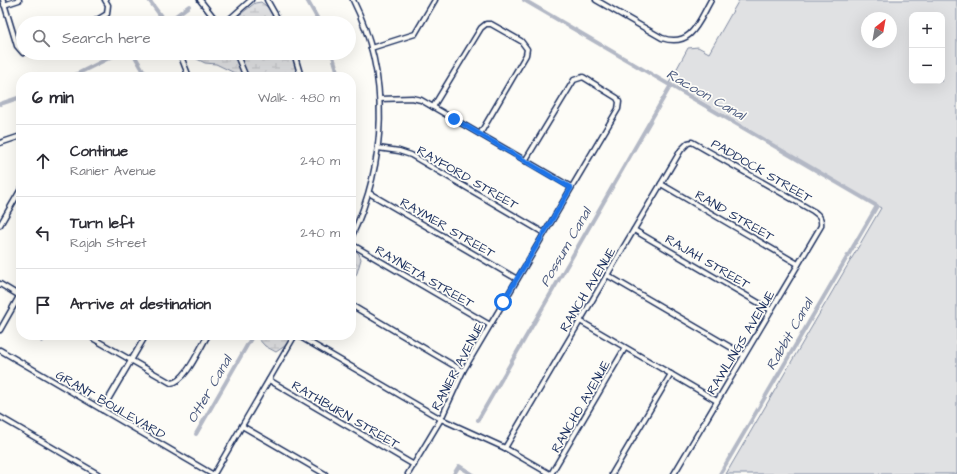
<!DOCTYPE html>
<meta charset="utf-8">
<style>
body{margin:0;font-family:"Architects Daughter",sans-serif;background:#f7f7f7;color:#2b2b33}
.controls{position:absolute;right:12px;top:12px;display:grid;overflow:hidden;border-radius:8px;box-shadow:0 4px 16px #0002}
.controls button{width:36px;height:36px;display:grid;place-items:center;padding:0;border:0;border-bottom:1px solid #e1e1e2;background:#fff;color:#2b2b33;font:20px sans-serif}
.compass{position:absolute;left:861px;top:12px;width:36px;height:36px;border-radius:50%;background:#fff;box-shadow:0 4px 16px #0002;rotate:31deg}
.stop{position:absolute;width:12px;height:12px;margin:-9px;border:3px solid #1a73e8;border-radius:50%;background:#fff}
.stop.end{background:#1a73e8;border-color:#fff;box-shadow:0 1px 4px #0008}
.list{margin:0;padding:0;list-style:none}
h2{display:flex;justify-content:space-between;align-items:center;height:52px;margin:0;padding:0 16px;font-size:17px}
h2 small{font-size:13px;font-weight:400;color:#7c7c81}
.list li{display:grid;grid-template-columns:26px 1fr auto;gap:12px;align-items:center;box-sizing:border-box;height:72px;padding:0 16px;border-top:1px solid #e1e1e2}
.list b{display:block;font-size:15px;white-space:nowrap}
.list p{margin:0;font-size:13px;white-space:nowrap;color:#7c7c81}
.list em{font-size:13px;font-style:normal;color:#7c7c81}
.icon{flex:none;width:22px;height:22px;fill:none;stroke:currentColor;stroke-width:2;stroke-linecap:round;stroke-linejoin:round}
.map{position:relative;flex:none;width:957px;height:474px;overflow:hidden}
.search{position:absolute;background:#fff;box-shadow:0 4px 16px #0002;left:16px;top:16px;width:340px;height:44px;display:flex;align-items:center;gap:10px;box-sizing:border-box;padding:0 14px;border-radius:22px;color:#7c7c81;font-size:15px}
.panel{position:absolute;background:#fff;box-shadow:0 4px 16px #0002;left:16px;top:72px;width:340px;height:268px;border-radius:16px}
.map>svg:first-child{display:block}
</style>
<div class="map">
<svg width="957" height="474" viewBox="0 0 957 474">
<defs>
<pattern id="wetland-marsh" width="20" height="14" patternUnits="userSpaceOnUse"><rect width="20" height="14" fill="#e0e1e3"/><path d="M1 5h8M5 5V1M11 12h8M15 12V8" fill="none" stroke="#c0c1c5"/></pattern>
</defs>
<rect width="100%" height="100%" fill="#fdfcf7"/>
<filter id="ink" filterUnits="userSpaceOnUse"><feTurbulence type="fractalNoise" baseFrequency=".025" numOctaves="2"/><feDisplacementMap in="SourceGraphic" scale="8" xChannelSelector="R" yChannelSelector="G"/><feConvolveMatrix kernelMatrix="1 2 1 2 8 2 1 2 1" color-interpolation-filters="sRGB"/></filter>
<g filter="url(#ink)">
<path fill="#e0e1e3" stroke="#7e88a0" fill-rule="evenodd" d="M739 0H957V474H726L881 208 669 83 688 48 698 47 709 53ZM912 15H942V81H912ZM867 18H891V42H867Z"/>
<g fill="url(#wetland-marsh)" stroke="#7e88a0">
<polygon points="261,2 274,12 282,23 229,23 255,3"/>
<polygon points="194,53 292,53 299,77 243,77 216,64 205,63 195,58"/>
<polygon points="351,246 359,254 361,259 357,273 351,283"/>
<polygon points="255,335 293,335 285,346 276,352 265,346"/>
<path d="M307 335H336C327 345 317 340 307 335Z"/>
</g>
<g fill="none" stroke-linecap="round" stroke-linejoin="round">
<g stroke="#b3b8c5" stroke-width="4">
<polyline points="149,0 166,23 189,6"/>
<polyline points="307,0 320,23"/>
<polyline points="524,0 877,206 720,474"/>
<polyline points="133,53 147,77"/>
<polyline points="332,53 339,77"/>
<polyline points="71,77 119,53"/>
<polyline points="0,104 21,97"/>
<polyline points="42,341 46,335"/>
<polyline points="478,420 671,85"/>
<polyline points="196,434 253,335"/>
<polyline points="454,474 459,466 472,474"/>
</g>
<defs>
<g id="minor">
<polyline points="3,0 17,46 23,53"/>
<polyline points="200,0 218,23"/>
<polyline points="267,0 280,23"/>
<path d="M596 0 662 38C692 48 699 21 711 0"/>
<polyline points="4,5 19,0"/>
<polyline points="92,23 107,14 108,5 105,0"/>
<polyline points="225,23 251,0"/>
<polyline points="371,48 415,34 435,0"/>
<polyline points="186,53 182,59 189,77"/>
<polyline points="236,53 246,77"/>
<polyline points="294,53 301,77"/>
<polyline points="380,99 412,98 421,100 571,187"/>
<polyline points="433,107 481,28 486,24 491,24 521,41 527,49 526,55 480,134"/>
<polyline points="0,143 21,136"/>
<polyline points="378,148 399,151 411,155 544,233"/>
<polyline points="661,184 798,264"/>
<polyline points="369,193 517,279"/>
<polyline points="0,225 21,189"/>
<polyline points="634,230 771,310"/>
<path d="M351 238C387 162 391 76 353 0"/>
<polyline points="351,244 490,325"/>
<polyline points="607,275 744,355"/>
<polyline points="0,284 20,296"/>
<polyline points="351,305 463,371"/>
<polyline points="580,321 717,401"/>
<polyline points="0,330 21,293"/>
<path d="M90 335 94 339 171 383C186 382 200 347 208 335"/>
<polyline points="297,335 441,419 505,448 550,474"/>
<polyline points="0,350 212,474"/>
<polyline points="269,380 414,465"/>
<polyline points="102,410 146,335"/>
<polyline points="0,417 98,474"/>
<polyline points="242,426 325,474"/>
<path d="M505 448 681 150 688 143 692 142 813 211C819 215 822 218 821 226L674 474"/>
<polyline points="214,474 295,335"/>
<polyline points="408,474 441,419 463,371 618,109 619,102 617,98 583,77 574,80 525,161"/>
<polyline points="551,474 625,348"/>
<polyline points="612,474 671,374"/>
</g>
</defs>
<use href="#minor" stroke="#1b2f5e" stroke-width="7"/>
<use href="#minor" stroke="#fdfcf7" stroke-width="4"/>
</g>
</g>
<g fill="none" stroke-linecap="round" stroke-linejoin="round" filter="url(#ink)">
<polyline stroke="#1a73e8" stroke-width="5" points="454,119 571,188 503,302"/>
</g>
<g text-anchor="middle" stroke-width="3.5" stroke-linejoin="round" paint-order="stroke">
<g font-size="13" fill="#1b2f5e" stroke="#fdfcf7">
<text transform="translate(762 170) rotate(30)" y="5">PADDOCK STREET</text>
<text transform="translate(468 177) rotate(30)" y="5">RAYFORD STREET</text>
<text transform="translate(735 215) rotate(30)" y="5">RAND STREET</text>
<text transform="translate(448 227) rotate(30)" y="5">RAYMER STREET</text>
<text transform="translate(708 261) rotate(30)" y="5">RAJAH STREET</text>
<text transform="translate(425 276) rotate(30)" y="5">RAYNETA STREET</text>
<text transform="translate(587 289) rotate(-59)" y="5">RANCH AVENUE</text>
<text transform="translate(740 342) rotate(-59)" y="5">RAWLINGS AVENUE</text>
<text transform="translate(457 366) rotate(-62)" y="5">RANIER AVENUE</text>
<text transform="translate(111 404) rotate(30)" y="5">GRANT BOULEVARD</text>
<text transform="translate(580 406) rotate(-60)" y="5">RANCHO AVENUE</text>
<text transform="translate(346 414) rotate(30)" y="5">RATHBURN STREET</text>
</g>
<g font-size="14" font-style="italic" fill="#49587d" stroke="#fdfcf7">
<text transform="translate(706 94) rotate(30)" y="5">Racoon Canal</text>
<text transform="translate(565 247) rotate(-60)" y="5">Possum Canal</text>
<text transform="translate(789 334) rotate(-60)" y="5">Rabbit Canal</text>
<text transform="translate(209 389) rotate(-60)" y="5">Otter Canal</text>
</g>
</g>
</svg>
<div class="controls">
<button>+</button>
<button>−</button>
</div>
<svg class="compass" viewBox="-18 -18 36 36"><path d="M0-13l5 13h-10z" fill="#e53935"/><path d="M0 13l5-13h-10z" fill="#7c7c81"/></svg>
<div class="stop" style="left:503px;top:302px"></div>
<div class="stop end" style="left:454px;top:119px"></div>
<div class="search"><svg class="icon" aria-label="search" viewBox="0 0 24 24"><circle cx="10" cy="10" r="6"/><path d="M15 15l6 6"/></svg>Search here</div>
<section class="panel">
<h2>6 min<small>Walk · 480 m</small></h2>
<ul class="list">
<li><svg class="icon" aria-label="ahead" viewBox="0 0 24 24"><path d="M12 20V5M6 11l6-6 6 6"/></svg><div><b>Continue</b><p>Ranier Avenue</p></div><em>240 m</em></li>
<li><svg class="icon" aria-label="left" viewBox="0 0 24 24"><path d="M17 20v-9H6M10 6l-5 5 5 5"/></svg><div><b>Turn left</b><p>Rajah Street</p></div><em>240 m</em></li>
<li><svg class="icon" aria-label="arrive" viewBox="0 0 24 24"><path d="M6 21V4h12l-3 4 3 4H6"/></svg><div><b>Arrive at destination</b></div></li>
</ul>
</section>
</div>
